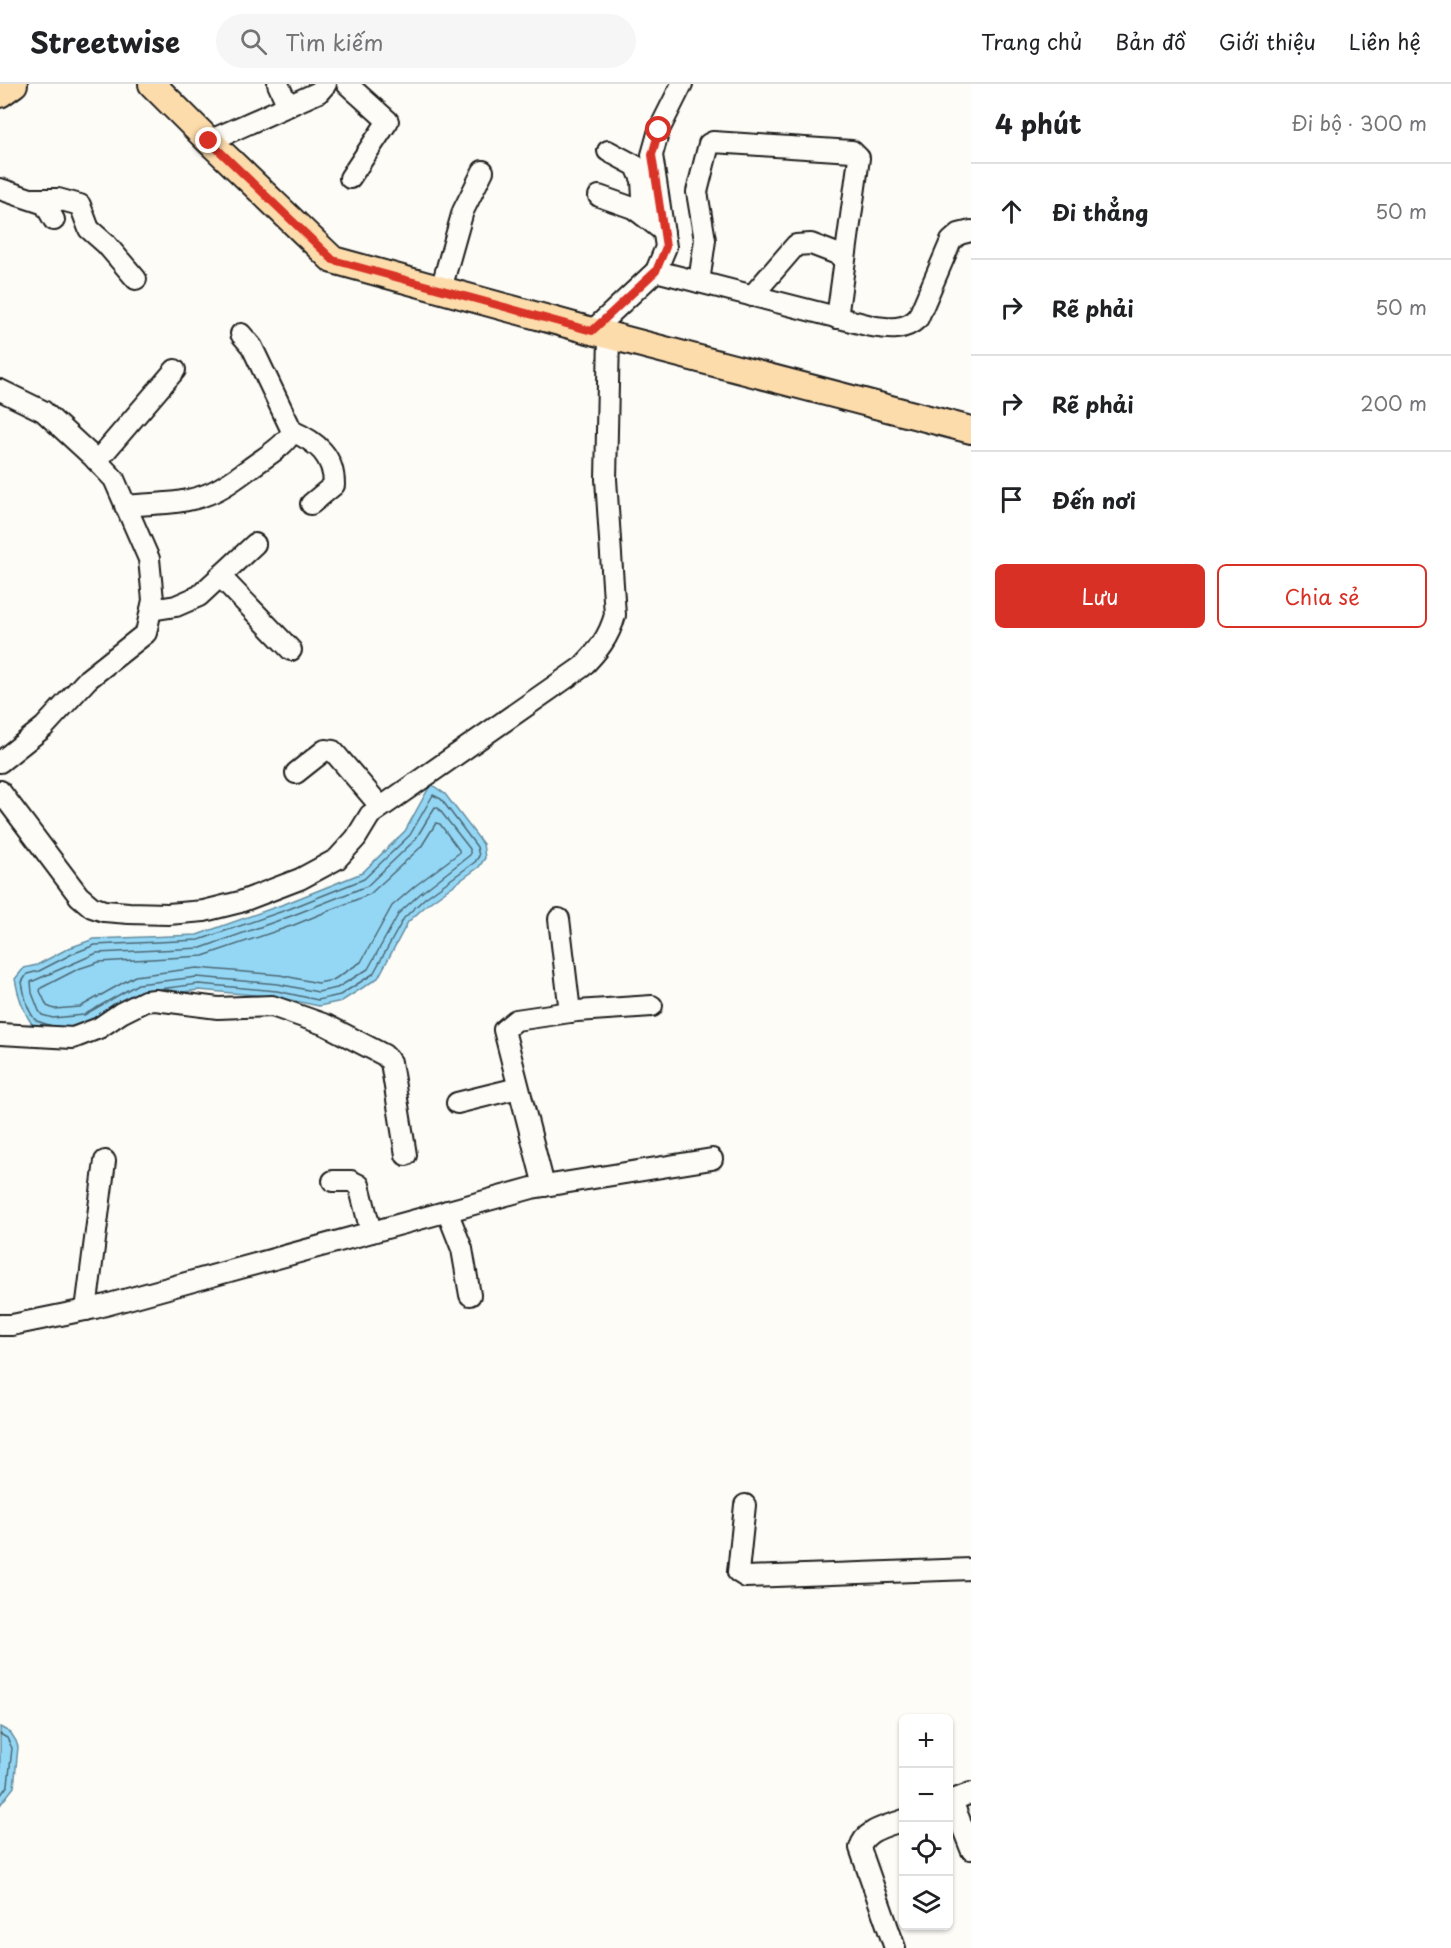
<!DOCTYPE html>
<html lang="vi">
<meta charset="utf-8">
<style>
body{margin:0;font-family:"Playpen Sans",sans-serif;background:#f6f6f6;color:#202124}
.controls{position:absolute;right:18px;bottom:18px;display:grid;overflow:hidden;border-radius:9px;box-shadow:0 2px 4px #0004}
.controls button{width:54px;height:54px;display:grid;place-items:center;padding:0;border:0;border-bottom:2px solid #e0e0e0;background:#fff;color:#202124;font:30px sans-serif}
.stop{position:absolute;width:18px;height:18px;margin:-14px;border:4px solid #d93025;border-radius:50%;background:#fff}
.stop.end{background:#d93025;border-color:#fff;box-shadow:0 2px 6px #0008}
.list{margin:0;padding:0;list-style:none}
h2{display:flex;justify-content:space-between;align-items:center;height:78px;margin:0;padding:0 24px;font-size:26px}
h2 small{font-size:20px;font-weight:400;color:#757577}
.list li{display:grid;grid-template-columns:39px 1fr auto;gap:18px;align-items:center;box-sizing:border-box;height:96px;padding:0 24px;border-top:2px solid #e0e0e0}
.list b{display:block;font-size:22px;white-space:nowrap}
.list em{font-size:20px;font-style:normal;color:#757577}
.actions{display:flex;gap:12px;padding:18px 24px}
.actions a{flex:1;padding:14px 0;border:2px solid #d93025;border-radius:9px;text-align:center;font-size:21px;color:#d93025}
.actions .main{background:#d93025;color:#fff}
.icon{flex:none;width:33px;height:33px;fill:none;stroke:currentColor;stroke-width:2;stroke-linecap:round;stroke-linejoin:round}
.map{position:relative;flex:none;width:971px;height:1864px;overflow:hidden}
header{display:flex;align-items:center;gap:36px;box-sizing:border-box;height:84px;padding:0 30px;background:#fff;border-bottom:2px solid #e0e0e0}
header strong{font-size:28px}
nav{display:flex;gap:33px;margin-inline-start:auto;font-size:21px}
.search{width:420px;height:54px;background:#f6f6f6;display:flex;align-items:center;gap:15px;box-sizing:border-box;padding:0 21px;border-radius:33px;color:#757577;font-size:22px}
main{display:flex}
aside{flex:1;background:#fff}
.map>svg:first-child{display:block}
</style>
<header>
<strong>Streetwise</strong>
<div class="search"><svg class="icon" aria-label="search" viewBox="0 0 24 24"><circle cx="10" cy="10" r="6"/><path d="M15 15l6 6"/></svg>Tìm kiếm</div>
<nav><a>Trang chủ</a><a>Bản đồ</a><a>Giới thiệu</a><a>Liên hệ</a></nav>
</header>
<main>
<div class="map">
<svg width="971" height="1864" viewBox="0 0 971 1864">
<rect width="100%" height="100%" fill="#fdfcf7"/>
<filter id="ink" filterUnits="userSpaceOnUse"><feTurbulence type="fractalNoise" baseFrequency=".0167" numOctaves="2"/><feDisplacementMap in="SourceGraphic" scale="12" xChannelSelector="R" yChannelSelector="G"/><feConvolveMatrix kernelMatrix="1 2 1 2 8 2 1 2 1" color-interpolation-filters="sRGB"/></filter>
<g filter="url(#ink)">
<g fill="#94d7f5" stroke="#648c9e" stroke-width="1.5">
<path d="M431 700 445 710 483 760 485 774 479 783 429 819 408 838 378 894 342 917 319 922 276 913 199 906 141 913 72 946 34 943C23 928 18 913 15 895L24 884 37 881 69 864 94 855 197 851 287 819 362 789 405 747Z"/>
<polygon points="0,1643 11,1649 16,1657 18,1663 14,1703 0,1721"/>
</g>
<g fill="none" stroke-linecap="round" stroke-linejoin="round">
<g stroke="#4c6773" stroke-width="1.5">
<polygon points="435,723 438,724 470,765 470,771 421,809 399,829 368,885 337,904 318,908 278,900 197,893 138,900 84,931 53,934 42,931 39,927 32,909 31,898 97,869 201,864 291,832 367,802 415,756"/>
<polygon points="436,739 440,740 459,766 459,769 415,802 392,822 361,878 333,896 318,899 280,891 197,884 135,892 80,923 54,925 47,922 40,907 41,904 78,885 99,878 203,872 294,841 370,810 421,763"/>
<path d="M52 942C48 940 41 939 37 937 27 929 24 909 22 898L27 890 39 887 72 870 95 861 199 856 289 825 364 795 410 751 433 711 441 715 477 763 479 772 475 778 425 814 404 834 373 890 340 911 318 916 277 907 199 900 159 905"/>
<polyline points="0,1650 7,1654 12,1664 8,1701 0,1712"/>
</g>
<defs>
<g id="minor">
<polyline points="278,0 288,22"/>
<polyline points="347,0 388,37 350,94"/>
<polyline points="209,57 319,8 326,0"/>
<polyline points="608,67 636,82 642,96 644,132 664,148"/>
<polyline points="0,105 45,120 54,136"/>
<polyline points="599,112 633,124 644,132"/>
<polyline points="34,115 58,115 80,121 89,145 106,160 136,195"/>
<path d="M656 187 871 242C889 245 905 247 918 234L951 157 959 150 971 147"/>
<polyline points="699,198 705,156 697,108 709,60 713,58 852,67 859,74 837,234"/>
<polyline points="441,205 463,127 483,87"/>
<polyline points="752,212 796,161 811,160 845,173"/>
<polyline points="592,247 656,187 666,163 652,71 659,46 682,0"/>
<polyline points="0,306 43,327 93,373 114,395 149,475 153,516 146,549 88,595 44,643 0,678"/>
<path d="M292 347C317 358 334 372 334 401L311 420"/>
<polyline points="97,377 175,286"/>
<path d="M125 422C152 419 182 421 208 410 227 403 245 387 263 375 273 368 288 358 292 347L252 263 241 250"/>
<polyline points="220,492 291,566"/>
<polyline points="151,526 176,522 199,512 255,460"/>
<polyline points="296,689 325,666 333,667 381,723"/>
<path d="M0 707 79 812 92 823 104 827 129 829 168 830 204 827 240 818 300 795 337 775 356 754 370 731 582 583C598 567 609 553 615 531L606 395 609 251"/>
<polyline points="559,835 570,928"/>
<polyline points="0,950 73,954 99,944 121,929 145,917 155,916 218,924 272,922 326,941 384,971 391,978 406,1071"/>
<polyline points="457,1019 518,1004"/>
<polyline points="333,1097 351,1097 359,1101 371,1148"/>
<polyline points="544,1102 504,946 516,936 577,927 652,922"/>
<polyline points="447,1127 462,1165 470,1211"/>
<polyline points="86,1226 105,1077"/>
<polyline points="0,1241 12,1241 95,1224 532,1104 712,1075"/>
<polyline points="745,1421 738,1488 746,1493 971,1485"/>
<polyline points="952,1717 971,1765"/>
<polyline points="948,1718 971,1709"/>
<path d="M895 1864 860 1764C864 1746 887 1742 904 1736"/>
</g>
<g id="major">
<polyline points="152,0 209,57 333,176 592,247 971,346"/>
<polyline points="0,10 14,0"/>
</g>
</defs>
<use href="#minor" stroke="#1c1c1c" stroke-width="24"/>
<use href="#major" stroke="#1c1c1c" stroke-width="30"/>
<use href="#minor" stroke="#fdfcf7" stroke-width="20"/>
<use href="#major" stroke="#fddcac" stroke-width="26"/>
</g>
</g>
<g fill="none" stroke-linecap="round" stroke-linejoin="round" filter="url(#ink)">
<polyline stroke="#d93025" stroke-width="8" points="209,57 333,176 592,247 656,187 666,163 652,71 659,46"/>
</g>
</svg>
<div class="controls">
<button>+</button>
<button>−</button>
<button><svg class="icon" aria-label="locate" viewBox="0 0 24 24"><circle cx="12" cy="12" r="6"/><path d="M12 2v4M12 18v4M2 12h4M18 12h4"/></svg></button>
<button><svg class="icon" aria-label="layers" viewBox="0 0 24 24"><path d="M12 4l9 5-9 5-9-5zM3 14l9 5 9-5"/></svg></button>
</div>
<div class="stop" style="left:659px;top:46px"></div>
<div class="stop end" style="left:209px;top:57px"></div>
</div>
<aside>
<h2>4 phút<small>Đi bộ · 300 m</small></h2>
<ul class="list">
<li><svg class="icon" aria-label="ahead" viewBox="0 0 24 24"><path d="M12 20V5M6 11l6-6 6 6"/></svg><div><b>Đi thẳng</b></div><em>50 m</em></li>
<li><svg class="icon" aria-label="right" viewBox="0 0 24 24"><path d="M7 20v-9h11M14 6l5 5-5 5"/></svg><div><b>Rẽ phải</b></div><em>50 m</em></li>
<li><svg class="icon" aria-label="right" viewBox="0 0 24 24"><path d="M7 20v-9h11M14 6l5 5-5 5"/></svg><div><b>Rẽ phải</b></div><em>200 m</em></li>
<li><svg class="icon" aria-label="arrive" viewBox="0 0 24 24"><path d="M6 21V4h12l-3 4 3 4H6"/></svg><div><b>Đến nơi</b></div></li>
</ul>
<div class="actions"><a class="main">Lưu</a><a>Chia sẻ</a></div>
</aside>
</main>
